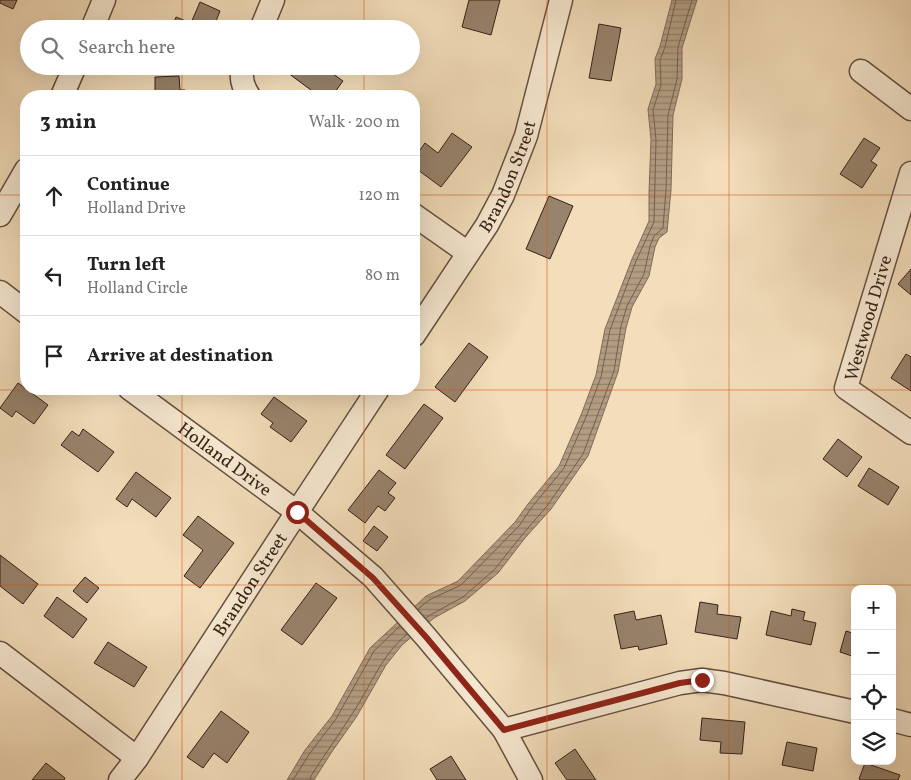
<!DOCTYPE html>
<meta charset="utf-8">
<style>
body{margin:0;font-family:Vollkorn,serif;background:#f6f6f6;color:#222}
.controls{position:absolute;right:15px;bottom:15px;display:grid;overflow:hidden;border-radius:10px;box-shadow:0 5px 20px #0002}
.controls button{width:45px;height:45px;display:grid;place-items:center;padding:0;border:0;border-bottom:1px solid #e0e0e0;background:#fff;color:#222;font:25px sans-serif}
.stop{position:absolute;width:15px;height:15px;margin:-11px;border:4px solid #8f2418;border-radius:50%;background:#fff}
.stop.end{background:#8f2418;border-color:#fff;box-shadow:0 1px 5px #0008}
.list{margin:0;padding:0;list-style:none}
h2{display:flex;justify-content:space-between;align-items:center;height:65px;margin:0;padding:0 20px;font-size:21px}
h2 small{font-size:16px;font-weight:400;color:#767676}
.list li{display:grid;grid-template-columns:32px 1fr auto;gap:15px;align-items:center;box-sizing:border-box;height:80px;padding:0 20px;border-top:1px solid #e0e0e0}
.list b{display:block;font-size:19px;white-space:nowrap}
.list p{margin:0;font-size:16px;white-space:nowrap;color:#767676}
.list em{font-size:16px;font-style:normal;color:#767676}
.icon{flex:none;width:28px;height:28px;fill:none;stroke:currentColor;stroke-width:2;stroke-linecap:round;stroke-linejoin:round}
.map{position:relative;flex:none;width:911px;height:780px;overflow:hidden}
.search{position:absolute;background:#fff;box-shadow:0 5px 20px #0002;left:20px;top:20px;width:400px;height:55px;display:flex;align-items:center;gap:12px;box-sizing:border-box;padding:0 18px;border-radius:28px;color:#767676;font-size:19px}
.panel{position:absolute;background:#fff;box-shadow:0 5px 20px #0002;left:20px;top:90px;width:400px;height:305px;border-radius:20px}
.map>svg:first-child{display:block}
</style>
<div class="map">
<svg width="911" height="780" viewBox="0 0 911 780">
<defs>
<pattern id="water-rules" width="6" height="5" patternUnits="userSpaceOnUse" patternTransform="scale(1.25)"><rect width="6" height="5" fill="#b29d83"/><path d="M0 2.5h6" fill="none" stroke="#92806a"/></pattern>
</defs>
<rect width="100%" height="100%" fill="#f3ddba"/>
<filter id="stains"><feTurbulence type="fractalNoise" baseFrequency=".004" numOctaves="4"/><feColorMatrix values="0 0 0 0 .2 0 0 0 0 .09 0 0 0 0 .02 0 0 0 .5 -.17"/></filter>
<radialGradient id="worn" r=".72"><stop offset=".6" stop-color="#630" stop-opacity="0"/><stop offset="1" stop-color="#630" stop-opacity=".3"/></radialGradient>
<polygon fill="url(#water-rules)" stroke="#806b58" points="672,0 697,0 682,48 682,79 673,115 671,190 667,232 659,238 655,247 649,276 632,307 626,328 618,372 588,456 551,509 525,538 498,573 465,601 434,618 402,645 386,665 357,716 331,753 314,780 287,780 305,750 332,716 370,648 426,596 458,581 515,522 528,504 559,466 581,415 596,375 605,329 632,259 649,221 649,192 651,140 648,109 656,84 655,59 660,46"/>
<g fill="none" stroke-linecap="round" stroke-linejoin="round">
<g stroke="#745f4d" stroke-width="1">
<polyline points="418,609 429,600 461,585 519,526 532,507 564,468 586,417 601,377 610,330 636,261 654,222 656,140 653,110 661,85 660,60 665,47 676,0"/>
<polyline points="426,618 432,614 463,597 494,570 522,535 547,506 583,454 614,371 621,326 627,306 644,274 650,246 654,236 663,228 666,190 668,115 677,79 678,47 692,0"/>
<polyline points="293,780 310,753 336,719 374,651 400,626"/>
<path d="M310 780 311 776C324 755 339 735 352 714 371 686 380 657 407 634"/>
</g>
</g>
<g fill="#98836c" stroke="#352117">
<polygon points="0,0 17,0 13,9 0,3"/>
<polygon points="469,0 500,0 491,35 462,27"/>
<polygon points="200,2 220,11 213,29 171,29 176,17 191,23"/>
<polygon points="599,24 621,28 611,81 589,78"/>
<polygon points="293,66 329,66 326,69 343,81 332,96 319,96 288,73"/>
<polygon points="179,76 180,90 185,90 185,96 155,96 155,77"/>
<polygon points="452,133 472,147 441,187 414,167 414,158 425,143 438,153"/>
<polygon points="864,138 880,148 871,161 877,165 862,188 840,174"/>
<polygon points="549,196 573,206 550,259 526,249"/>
<polygon points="911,269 911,295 898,284"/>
<polygon points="469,343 488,357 455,402 435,387"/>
<polygon points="906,354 911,357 911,391 891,378"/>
<polygon points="18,383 48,405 34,424 16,411 12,417 0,408"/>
<polygon points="274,397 307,421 291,442 270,427 273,423 261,414"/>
<polygon points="424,404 443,418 405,469 386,455"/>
<polygon points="83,429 114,452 98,472 61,445 72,431 79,436"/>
<polygon points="838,439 862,457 847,477 823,459"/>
<polygon points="869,468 899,487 888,505 858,486"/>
<polygon points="379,470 396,483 388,493 395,498 385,511 378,506 365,523 348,510"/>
<polygon points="136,472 171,498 156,517 132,499 127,507 116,499"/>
<polygon points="198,516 234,543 200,588 184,576 203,550 183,535"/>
<polygon points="374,526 388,537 377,551 363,541"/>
<polygon points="0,555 38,584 23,604 0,586"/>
<polygon points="85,577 99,588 87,603 73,591"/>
<polygon points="316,583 337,598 302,645 281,630"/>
<polygon points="57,597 87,619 73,638 44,616"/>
<polygon points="700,602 718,605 717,614 741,617 737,639 695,632"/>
<polygon points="792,609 805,612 803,620 816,623 811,645 766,635 771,611 791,616"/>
<polygon points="634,611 636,620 661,615 667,644 639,650 638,646 621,649 614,615"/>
<polygon points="846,631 855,634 855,657 840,652"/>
<polygon points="108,642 147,667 134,687 94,663"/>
<polygon points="221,711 249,732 227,763 214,753 203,768 187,757"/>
<polygon points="702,718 745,722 742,754 720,753 721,742 700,740"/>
<polygon points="787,742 817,748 813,771 782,765"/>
<polygon points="575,749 596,780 567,780 555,763"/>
<polygon points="451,756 466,780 437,780 430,769"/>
<polygon points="46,763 65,778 64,780 32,780"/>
<polygon points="865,763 900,775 898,780 862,780 859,779"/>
</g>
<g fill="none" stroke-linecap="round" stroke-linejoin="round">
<defs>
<g id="minor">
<polyline points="92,29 104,0"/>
<polyline points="261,29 273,0"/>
<path d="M244 66C239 77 243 87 249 96"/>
<polyline points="861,71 911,109"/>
<polyline points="62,96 75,66"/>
<polyline points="911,173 846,388 911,433"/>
<polyline points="0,215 26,170"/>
<polyline points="414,215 468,253"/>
<polyline points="0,292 26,312"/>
<path id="s1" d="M414 335 487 225 503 195 526 136 561 0"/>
<path id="s2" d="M130 389 297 512 373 577 426 637 504 730 531 780"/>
<polyline points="0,653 137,758"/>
<polyline points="892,720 911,725"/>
<polyline points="504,730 680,683 702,680 724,683 855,712"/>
<path id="s3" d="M120 780 137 758 297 512 378 389"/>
</g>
</defs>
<use href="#minor" stroke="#645040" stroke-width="25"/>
<use href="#minor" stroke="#f7e9d2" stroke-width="22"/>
</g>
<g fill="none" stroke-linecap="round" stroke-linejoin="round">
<polyline stroke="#8f2418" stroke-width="6" points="297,512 373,578 426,637 504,730 680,683 702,680"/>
</g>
<path fill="none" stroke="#d6530d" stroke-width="1" stroke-opacity="0.55" d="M182 0V29M364 0V29M547 0V780M729 0V780M182 66V96M364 66V96M0 195H26M414 195H911M182 389V780M364 389V780M0 390H911M0 585H911"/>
<g text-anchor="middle" stroke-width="5" stroke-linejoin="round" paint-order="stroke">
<g font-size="18" fill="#352117" stroke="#f7e9d2">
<text dy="6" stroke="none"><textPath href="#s1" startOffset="185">Brandon Street</textPath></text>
<text transform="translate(868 318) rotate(-74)" y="6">Westwood Drive</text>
<text dy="6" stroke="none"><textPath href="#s2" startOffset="118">Holland Drive</textPath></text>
<text dy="6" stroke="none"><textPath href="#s3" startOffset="235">Brandon Street</textPath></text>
</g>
</g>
<rect width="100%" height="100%" filter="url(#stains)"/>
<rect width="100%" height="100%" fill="url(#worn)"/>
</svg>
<div class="controls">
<button>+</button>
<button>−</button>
<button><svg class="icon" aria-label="locate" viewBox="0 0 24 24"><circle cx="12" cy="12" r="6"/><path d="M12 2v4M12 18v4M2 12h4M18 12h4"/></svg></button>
<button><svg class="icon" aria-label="layers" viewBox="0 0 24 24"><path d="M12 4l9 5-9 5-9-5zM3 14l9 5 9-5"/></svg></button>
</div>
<div class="stop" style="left:297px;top:512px"></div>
<div class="stop end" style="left:702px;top:680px"></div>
<div class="search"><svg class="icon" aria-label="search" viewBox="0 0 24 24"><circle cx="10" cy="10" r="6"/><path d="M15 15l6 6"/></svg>Search here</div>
<section class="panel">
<h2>3 min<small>Walk · 200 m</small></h2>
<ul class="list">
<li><svg class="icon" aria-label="ahead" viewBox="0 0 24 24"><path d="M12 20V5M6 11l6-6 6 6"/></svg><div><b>Continue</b><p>Holland Drive</p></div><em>120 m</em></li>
<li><svg class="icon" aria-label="left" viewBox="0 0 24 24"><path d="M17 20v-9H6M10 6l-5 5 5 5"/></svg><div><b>Turn left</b><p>Holland Circle</p></div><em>80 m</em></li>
<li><svg class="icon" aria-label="arrive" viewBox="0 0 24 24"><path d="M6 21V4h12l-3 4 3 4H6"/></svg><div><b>Arrive at destination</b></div></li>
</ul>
</section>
</div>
